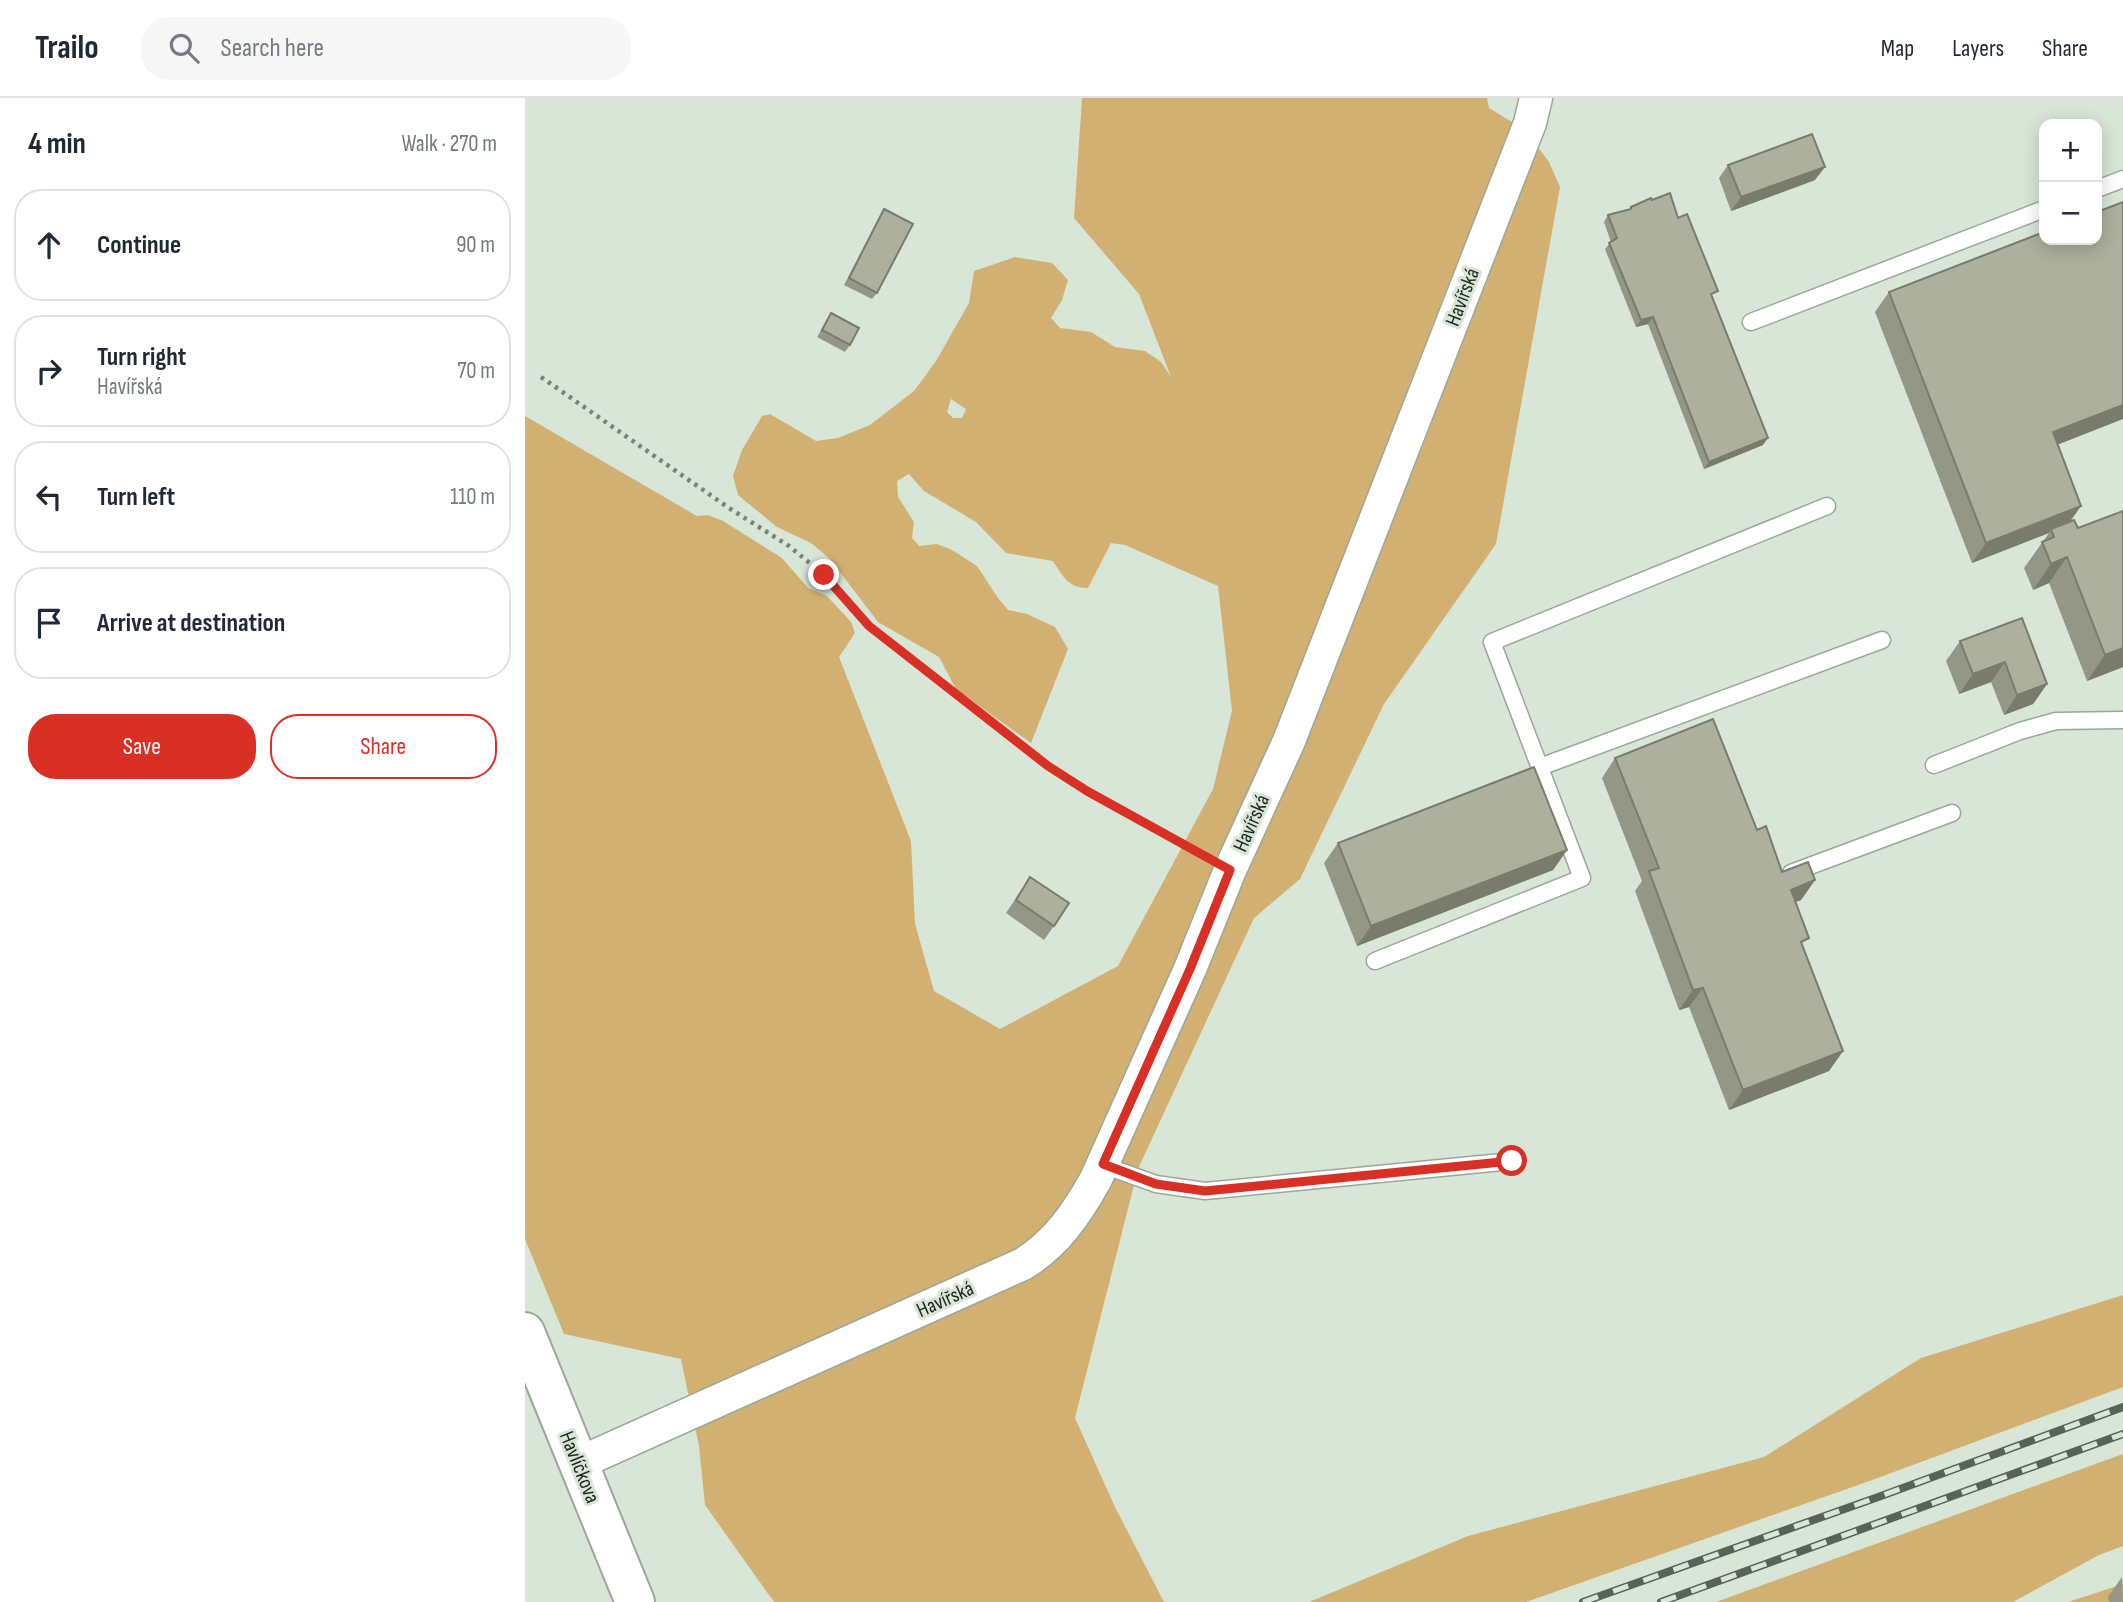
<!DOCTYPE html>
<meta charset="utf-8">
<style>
body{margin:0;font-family:"Sofia Sans Condensed",sans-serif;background:#f6f6f7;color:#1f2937}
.controls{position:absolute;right:21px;top:21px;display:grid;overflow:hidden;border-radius:14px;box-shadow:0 4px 18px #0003}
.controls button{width:63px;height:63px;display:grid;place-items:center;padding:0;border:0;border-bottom:2px solid #e0e1e3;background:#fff;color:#1f2937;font:35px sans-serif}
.stop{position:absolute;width:21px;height:21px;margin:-16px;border:5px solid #d93025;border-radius:50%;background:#fff}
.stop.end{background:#d93025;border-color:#fff;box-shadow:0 2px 7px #0008}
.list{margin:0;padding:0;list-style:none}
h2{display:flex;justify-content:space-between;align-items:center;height:91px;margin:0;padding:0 28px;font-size:30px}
h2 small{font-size:23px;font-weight:400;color:#747a83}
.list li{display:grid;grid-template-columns:46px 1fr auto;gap:21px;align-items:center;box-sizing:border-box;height:112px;margin:0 14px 14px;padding:0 14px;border:2px solid #e0e1e3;border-radius:28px}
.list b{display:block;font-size:26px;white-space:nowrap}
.list p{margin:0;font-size:23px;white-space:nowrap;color:#747a83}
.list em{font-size:23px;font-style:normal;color:#747a83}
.actions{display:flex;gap:14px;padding:21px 28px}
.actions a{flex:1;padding:16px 0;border:2px solid #d93025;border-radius:28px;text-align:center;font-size:24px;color:#d93025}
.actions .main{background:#d93025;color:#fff}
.icon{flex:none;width:38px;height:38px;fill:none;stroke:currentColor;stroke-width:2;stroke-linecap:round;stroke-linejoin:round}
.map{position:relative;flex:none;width:1598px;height:1504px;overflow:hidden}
header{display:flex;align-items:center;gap:42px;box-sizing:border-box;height:98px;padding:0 35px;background:#fff;border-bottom:2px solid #e0e1e3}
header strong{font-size:33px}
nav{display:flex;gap:38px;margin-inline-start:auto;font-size:24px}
.search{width:490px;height:63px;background:#f6f6f7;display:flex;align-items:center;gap:18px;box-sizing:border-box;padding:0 24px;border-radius:28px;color:#747a83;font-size:26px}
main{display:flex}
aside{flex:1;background:#fff}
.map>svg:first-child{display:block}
</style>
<header>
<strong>Trailo</strong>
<div class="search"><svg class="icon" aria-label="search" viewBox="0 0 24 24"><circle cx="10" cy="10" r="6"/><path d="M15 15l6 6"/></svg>Search here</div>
<nav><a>Map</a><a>Layers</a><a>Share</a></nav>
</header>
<main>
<aside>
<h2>4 min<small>Walk · 270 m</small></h2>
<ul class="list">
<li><svg class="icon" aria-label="ahead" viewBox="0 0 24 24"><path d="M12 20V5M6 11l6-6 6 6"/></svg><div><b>Continue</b></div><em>90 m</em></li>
<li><svg class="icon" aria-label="right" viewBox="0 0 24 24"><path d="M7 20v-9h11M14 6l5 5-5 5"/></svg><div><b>Turn right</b><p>Havířská</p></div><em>70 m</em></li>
<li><svg class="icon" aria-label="left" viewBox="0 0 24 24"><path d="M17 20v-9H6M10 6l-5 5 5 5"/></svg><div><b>Turn left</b></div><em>110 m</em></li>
<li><svg class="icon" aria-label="arrive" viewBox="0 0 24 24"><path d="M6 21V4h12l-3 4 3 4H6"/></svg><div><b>Arrive at destination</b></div></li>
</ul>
<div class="actions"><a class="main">Save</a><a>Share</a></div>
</aside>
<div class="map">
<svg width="1598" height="1504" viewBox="0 0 1598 1504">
<rect width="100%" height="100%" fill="#d7e6d6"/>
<g fill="#d2b072" fill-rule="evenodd">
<path d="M557 0H962L964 10 1000 32 1024 64 1035 89 971 446 859 606 775 781 729 820 613 1071 550 1320 590 1409 639 1504H249L180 1407 174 1348 156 1261 39 1236 0 1141V318L172 418 183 417 198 423 257 460 283 490 302 498 326 524 330 535 314 559 386 743 390 826 409 893 475 931 593 868 688 691 707 613 693 488 600 447 586 445 563 490C543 490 538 478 528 463L481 455 451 424 399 393 384 376 372 383 373 399 389 424 387 440 394 448 412 446 427 452 452 468 473 500 483 512 502 516 530 529 543 551 506 645 431 591 414 559 353 524 305 461 286 445 252 429 213 397 208 378 217 352 237 318 245 316 291 343 313 340 345 327 389 293 411 263 444 205 449 173 490 159 527 165 543 182 537 202 526 220 535 230 566 234 590 249 620 253 636 264 646 279 614 196 549 120ZM426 301 441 311 437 320H428L422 314Z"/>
<polygon points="1598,1197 1598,1289 1350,1381 1001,1504 784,1504 943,1438 1239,1359 1396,1260"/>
<polygon points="1598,1356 1598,1448 1574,1457 1488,1504 1191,1504"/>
<polygon points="1598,1486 1598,1504 1543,1504"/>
</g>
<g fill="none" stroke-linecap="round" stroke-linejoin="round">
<defs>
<g id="service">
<polyline points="1572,91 1598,81"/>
<polyline points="1226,224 1519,111"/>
<polyline points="1409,667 1495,633 1531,623 1598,622"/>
<polyline points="1015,669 1357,542"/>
<polyline points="1266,775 1427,715"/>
<polyline points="850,863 1057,780 967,544 1302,408"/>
<polyline points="578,1067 631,1086 680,1093 987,1063"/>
</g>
<path id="minor" d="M54 1365 498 1166C532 1145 552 1115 571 1081L665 871 705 772 764 643 1005 25 1011 0"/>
<polyline id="secondary" points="0,1234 110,1504"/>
</defs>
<use href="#service" stroke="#9aa899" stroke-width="19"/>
<use href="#minor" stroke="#9aa899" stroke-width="35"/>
<use href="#secondary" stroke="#9aa899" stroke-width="42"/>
<polyline stroke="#798378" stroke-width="4.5" stroke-dasharray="3.5 5" stroke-linecap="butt" points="16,279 204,410 264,448 298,476 344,528 523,668 562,693 680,758"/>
<use href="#service" stroke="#fff" stroke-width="16"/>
<use href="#minor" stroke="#fff" stroke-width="32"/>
<use href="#secondary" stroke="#fff" stroke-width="38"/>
<defs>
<g id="rail">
<polyline points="1058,1504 1356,1398 1598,1309"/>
<polyline points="1136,1504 1598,1336"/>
</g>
</defs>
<use href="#rail" stroke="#596258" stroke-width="8"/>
<use href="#rail" stroke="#d7e6d6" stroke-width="5" stroke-dasharray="16" stroke-linecap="butt"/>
</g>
<g fill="#959786">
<polygon points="1203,67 1290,82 1206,113 1194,80"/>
<polygon points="1127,102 1153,120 1187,200 1238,347 1179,371 1123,226 1111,229 1080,151 1086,144 1079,124 1083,117 1104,111 1106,109"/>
<polygon points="359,111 352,195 347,201 319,187 355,118"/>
<polygon points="1364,194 1533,347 1556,408 1545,424 1553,430 1598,413 1598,569 1562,583 1524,485 1508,492 1499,470 1524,435 1447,465 1350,214"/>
<polygon points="306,215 325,247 320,254 292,239"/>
<polygon points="1497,520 1522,586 1508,606 1479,617 1466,584 1434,596 1421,563 1435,543"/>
<polygon points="1090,660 1232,732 1257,774 1290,782 1276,802 1270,804 1278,848 1318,953 1304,973 1204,1012 1164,909 1154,912 1110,793 1117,783 1077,680"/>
<polygon points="813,745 1042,752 1028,772 832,848 799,765"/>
<polygon points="505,779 529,828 519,842 481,815"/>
<polygon points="1597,1479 1598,1504 1584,1504 1583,1499"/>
</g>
<g fill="#797b6d">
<polygon points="1300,69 1290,82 1206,113 1216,99"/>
<polygon points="1128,219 1123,226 1111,229 1116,222"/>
<polygon points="1598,307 1598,321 1514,354 1528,334"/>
<polygon points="1243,340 1238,347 1179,371 1184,364"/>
<polygon points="1556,408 1542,427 1526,431 1524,435 1447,465 1461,445"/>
<polygon points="1542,459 1524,485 1508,492 1526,466"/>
<polygon points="1598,550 1598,569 1562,583 1580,557"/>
<polygon points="1480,564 1466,584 1434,596 1448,576"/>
<polygon points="1522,586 1508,606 1479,617 1492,597"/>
<polygon points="1042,752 1028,772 832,848 846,828"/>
<polygon points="1290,782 1276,802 1252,811 1266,792"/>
<polygon points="1178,890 1164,909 1154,912 1168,892"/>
<polygon points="1318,953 1304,973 1204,1012 1218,992"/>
</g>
<g fill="#adb09c" stroke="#797b6d" stroke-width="2">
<polygon points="1287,36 1300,69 1216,99 1203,67"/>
<polygon points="1145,95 1153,120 1162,116 1193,193 1186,196 1243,340 1184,364 1128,219 1116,222 1084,145 1092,140 1083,117 1106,111 1106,109 1126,100 1127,102"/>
<polygon points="1598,104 1598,307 1528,334 1556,408 1461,445 1364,194 1519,134 1519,142 1572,142 1572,114"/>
<polygon points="359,111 388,126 352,195 324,180"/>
<polygon points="306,215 334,230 325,247 297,232"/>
<polygon points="1598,413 1598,550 1580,557 1542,459 1526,466 1517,444 1529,439 1526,431 1549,422 1553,430"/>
<polygon points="1497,520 1522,586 1492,597 1480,564 1448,576 1435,543"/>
<polygon points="1188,621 1232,732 1241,728 1257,774 1283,764 1290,782 1266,792 1284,840 1276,844 1318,953 1218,992 1178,890 1168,892 1124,773 1134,770 1090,660"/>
<polygon points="1009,669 1042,752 846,828 813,745"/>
<polygon points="505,779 544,805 529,828 491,802"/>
</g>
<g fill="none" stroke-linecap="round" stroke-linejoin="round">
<polyline stroke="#d93025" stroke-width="9" points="299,477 344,528 523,668 562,693 705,772 665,871 578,1066 631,1086 680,1093 987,1063"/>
</g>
<g text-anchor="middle" stroke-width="6" stroke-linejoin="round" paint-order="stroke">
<g font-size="21" fill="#1e241d" stroke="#d7e6d6">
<text transform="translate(937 199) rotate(-69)" y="7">Havířská</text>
<text transform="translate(726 725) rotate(-66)" y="7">Havířská</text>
<text transform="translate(420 1201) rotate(-24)" y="7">Havířská</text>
<text transform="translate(55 1369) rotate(68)" y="7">Havlíčkova</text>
</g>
</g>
</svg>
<div class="controls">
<button>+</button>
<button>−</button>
</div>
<div class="stop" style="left:987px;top:1063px"></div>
<div class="stop end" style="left:299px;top:477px"></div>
</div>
</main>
